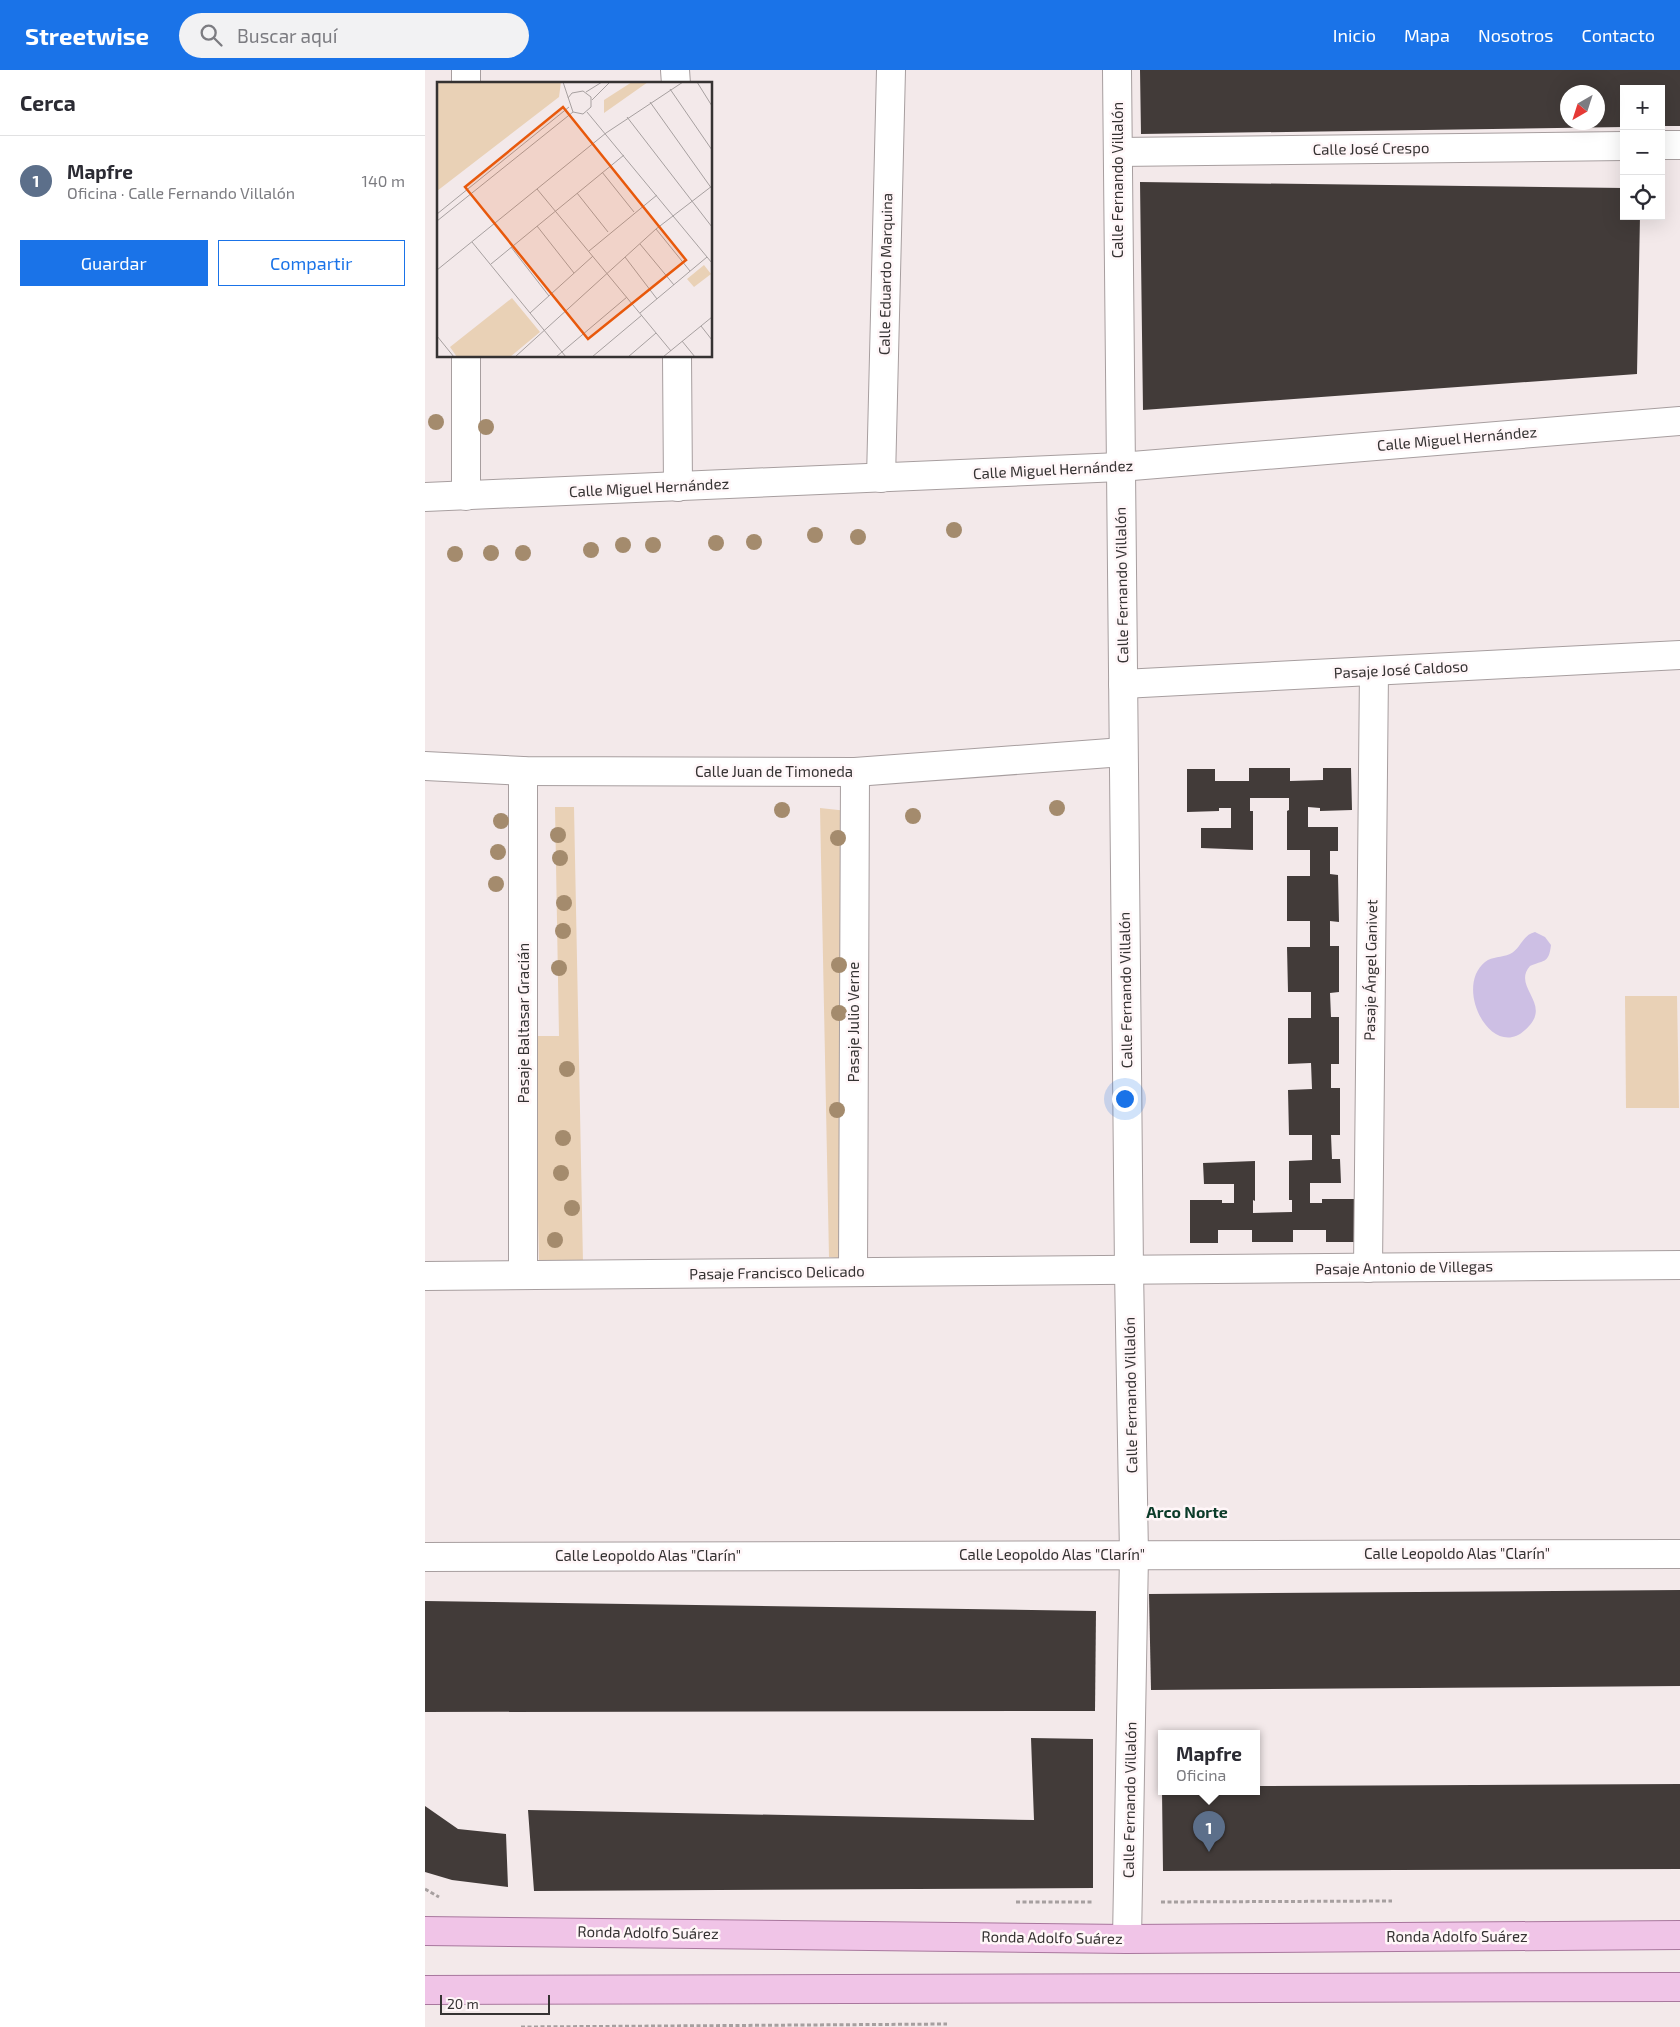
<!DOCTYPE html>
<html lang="es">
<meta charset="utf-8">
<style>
body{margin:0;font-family:"Exo 2",sans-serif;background:#f2f2f3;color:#2b2b33}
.controls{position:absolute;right:15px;top:15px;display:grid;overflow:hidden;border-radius:0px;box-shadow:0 5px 20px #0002}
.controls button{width:45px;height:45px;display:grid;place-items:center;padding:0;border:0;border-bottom:1px solid #e1e1e2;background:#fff;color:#2b2b33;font:25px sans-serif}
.compass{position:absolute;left:1135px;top:15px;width:45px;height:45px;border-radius:50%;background:#fff;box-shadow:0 5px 20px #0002;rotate:219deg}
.scale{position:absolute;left:15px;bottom:12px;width:110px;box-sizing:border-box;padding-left:5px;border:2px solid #353232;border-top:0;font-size:14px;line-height:18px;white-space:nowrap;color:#353232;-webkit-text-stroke:4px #fff6f8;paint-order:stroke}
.you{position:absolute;left:699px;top:1028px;width:18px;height:18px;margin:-12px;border:4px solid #fff;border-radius:50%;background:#1a73e8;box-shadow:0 0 0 8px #1a73e833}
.badge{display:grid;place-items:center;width:32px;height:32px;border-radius:50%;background:#1a73e8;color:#fff;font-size:16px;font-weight:700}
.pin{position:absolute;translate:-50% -41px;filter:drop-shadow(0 1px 2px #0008)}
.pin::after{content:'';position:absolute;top:26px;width:18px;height:15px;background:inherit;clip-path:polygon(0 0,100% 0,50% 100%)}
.popup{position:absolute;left:733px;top:1660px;width:102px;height:65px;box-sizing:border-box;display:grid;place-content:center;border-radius:0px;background:#fff;filter:drop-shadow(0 1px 4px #0005);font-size:16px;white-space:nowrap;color:#7c7c81}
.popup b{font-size:19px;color:#2b2b33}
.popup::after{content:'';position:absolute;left:50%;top:100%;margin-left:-10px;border:10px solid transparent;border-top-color:#fff}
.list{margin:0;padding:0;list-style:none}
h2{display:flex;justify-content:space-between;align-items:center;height:65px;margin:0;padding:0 20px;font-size:21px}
h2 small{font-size:16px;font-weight:400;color:#7c7c81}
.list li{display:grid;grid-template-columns:32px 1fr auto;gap:15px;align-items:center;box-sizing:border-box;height:90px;padding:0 20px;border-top:1px solid #e1e1e2}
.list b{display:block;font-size:19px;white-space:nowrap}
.list p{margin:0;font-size:16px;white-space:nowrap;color:#7c7c81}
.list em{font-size:16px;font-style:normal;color:#7c7c81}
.actions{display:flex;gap:10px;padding:15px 20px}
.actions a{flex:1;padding:11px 0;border:1px solid #1a73e8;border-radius:0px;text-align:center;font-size:18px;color:#1a73e8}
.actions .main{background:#1a73e8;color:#fff}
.icon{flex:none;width:28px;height:28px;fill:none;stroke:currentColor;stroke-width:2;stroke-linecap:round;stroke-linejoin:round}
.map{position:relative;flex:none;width:1255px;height:1957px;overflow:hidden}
header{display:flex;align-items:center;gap:30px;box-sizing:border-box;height:70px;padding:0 25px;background:#1a73e8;color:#fff}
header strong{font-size:24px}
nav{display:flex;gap:28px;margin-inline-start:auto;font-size:18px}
.search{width:350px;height:45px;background:#f2f2f3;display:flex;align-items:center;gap:12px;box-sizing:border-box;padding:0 18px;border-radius:28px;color:#7c7c81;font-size:19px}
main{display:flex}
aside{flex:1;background:#fff}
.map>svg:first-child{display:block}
</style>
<header>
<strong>Streetwise</strong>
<div class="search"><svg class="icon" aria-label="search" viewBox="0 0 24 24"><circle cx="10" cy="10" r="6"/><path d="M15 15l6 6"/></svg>Buscar aquí</div>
<nav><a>Inicio</a><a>Mapa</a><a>Nosotros</a><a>Contacto</a></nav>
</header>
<main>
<aside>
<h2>Cerca<small></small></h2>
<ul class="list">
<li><span class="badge" style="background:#5c6f8a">1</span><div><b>Mapfre</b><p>Oficina · Calle Fernando Villalón</p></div><em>140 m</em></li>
</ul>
<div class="actions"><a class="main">Guardar</a><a>Compartir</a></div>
</aside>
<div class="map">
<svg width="1255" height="1957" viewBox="0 0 1255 1957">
<rect width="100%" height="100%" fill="#f3e9ea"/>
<g fill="#e9d1b6">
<polygon points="130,737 149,737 158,1193 114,1193 109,966 134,966"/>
<polygon points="395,738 441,743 433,1190 404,1187"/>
<polygon points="1200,926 1252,926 1254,1038 1201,1038"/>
</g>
<path fill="#cdbfe4" d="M1110 862 1120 867 1126 875C1124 894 1118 890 1105 896 1086 918 1130 934 1100 960 1067 991 1028 918 1060 892 1068 886 1076 888 1085 884 1096 879 1097 865 1110 862Z"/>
<g fill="#423b39" fill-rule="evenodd">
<path d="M715 0H1255V56H1236V19H1199V57L716 64ZM1142 22H1172V52H1142Z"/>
<polygon points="715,112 1199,118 1199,146 1215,146 1212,304 718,340"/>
<polygon points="824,698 865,698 865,711 898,710 898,698 926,698 927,740 895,741 895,738 883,737 883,757 913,757 913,781 905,781 905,804 913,805 914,852 905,851 905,876 914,876 914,922 905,923 906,947 914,947 914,994 906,994 906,1018 915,1018 915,1065 906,1065 907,1089 915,1089 916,1113 885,1113 885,1133 897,1133 897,1129 929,1129 930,1172 901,1172 901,1160 868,1160 868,1172 827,1172 827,1160 793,1160 793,1173 765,1173 765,1130 797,1130 797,1133 809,1133 809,1114 779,1114 778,1093 830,1091 830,1131 828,1130 828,1143 867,1142 867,1130 864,1130 864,1091 887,1090 887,1065 864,1065 863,1020 887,1019 886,993 863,994 863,948 886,948 886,922 863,922 862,877 885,877 885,851 862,851 862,806 885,806 885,780 862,780 862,741 864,740 864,728 825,728 825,741 828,741 828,780 776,778 776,758 806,758 806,738 794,738 794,741 762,742 762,699 790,699 790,711 824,711"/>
<polygon points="1255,1520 1255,1616 726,1620 724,1524"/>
<polygon points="0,1531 671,1541 670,1641 0,1642"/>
<polygon points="606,1668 668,1669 668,1818 109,1821 103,1740 609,1750"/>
<polygon points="1255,1714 1255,1799 738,1801 737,1721 832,1721 832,1716"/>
<polygon points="0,1736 33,1759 81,1764 83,1817 27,1810 0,1802"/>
</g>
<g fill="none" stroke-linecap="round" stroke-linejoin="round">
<defs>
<polyline id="pedestrian" points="702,1869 709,1485"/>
<g id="minor">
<polyline points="41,0 41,14"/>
<polyline points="250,0 251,14"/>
<polyline points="692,0 704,1200 709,1485"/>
<polyline points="1236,75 1255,75"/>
<polyline points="693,82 1199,76"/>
<polyline points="41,286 41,426"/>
<polyline points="252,286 253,417"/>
<polyline points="456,408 466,0"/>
<polyline points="0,427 695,397 1255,351"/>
<polyline points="698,614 1255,585"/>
<polyline points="0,696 98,701 430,702 698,682"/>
<polyline points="98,701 98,1205"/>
<polyline points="943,1198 949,601"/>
<polyline points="428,1202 430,702"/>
<polyline points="0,1206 1255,1195"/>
<polyline points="0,1487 1255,1484"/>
</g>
<g id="primary">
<polyline points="0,1861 702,1869 1255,1865"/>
<polyline points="0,1920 1255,1917"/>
</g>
</defs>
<use href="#pedestrian" stroke="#a79e9f" stroke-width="30"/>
<use href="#minor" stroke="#a79e9f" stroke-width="30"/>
<use href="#primary" stroke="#a8779d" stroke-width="30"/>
<g stroke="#a69f9f" stroke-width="3" stroke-dasharray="4 2.5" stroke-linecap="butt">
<polyline points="0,1819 14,1827"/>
<polyline points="591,1832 669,1832"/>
<polyline points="736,1832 967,1831"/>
<polyline points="96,1957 522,1954"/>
</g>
<use href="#pedestrian" stroke="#fff" stroke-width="28"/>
<use href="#minor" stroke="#fff" stroke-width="28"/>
<use href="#primary" stroke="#f0c4e7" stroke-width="28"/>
</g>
<g fill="#a48b6d">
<circle cx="11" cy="352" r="8"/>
<circle cx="61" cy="357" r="8"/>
<circle cx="529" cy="460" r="8"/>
<circle cx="390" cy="465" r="8"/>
<circle cx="433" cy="467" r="8"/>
<circle cx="329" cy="472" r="8"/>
<circle cx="291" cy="473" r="8"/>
<circle cx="198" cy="475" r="8"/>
<circle cx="228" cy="475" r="8"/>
<circle cx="166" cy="480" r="8"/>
<circle cx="66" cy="483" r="8"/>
<circle cx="98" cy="483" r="8"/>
<circle cx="30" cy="484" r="8"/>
<circle cx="632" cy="738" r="8"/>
<circle cx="357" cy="740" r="8"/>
<circle cx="488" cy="746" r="8"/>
<circle cx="76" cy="751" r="8"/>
<circle cx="133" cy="765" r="8"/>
<circle cx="413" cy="768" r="8"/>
<circle cx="73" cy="782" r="8"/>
<circle cx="135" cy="788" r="8"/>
<circle cx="71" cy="814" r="8"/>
<circle cx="139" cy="833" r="8"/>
<circle cx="138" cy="861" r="8"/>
<circle cx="414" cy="895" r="8"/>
<circle cx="134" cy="898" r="8"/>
<circle cx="414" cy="943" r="8"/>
<circle cx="142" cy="999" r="8"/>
<circle cx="412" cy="1040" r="8"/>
<circle cx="138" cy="1068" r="8"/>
<circle cx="136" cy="1103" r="8"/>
<circle cx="147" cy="1138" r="8"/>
<circle cx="130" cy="1170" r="8"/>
</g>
<g text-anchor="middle" stroke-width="5" stroke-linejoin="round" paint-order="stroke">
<g font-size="15" fill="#353232" stroke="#fff6f8">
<text transform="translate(946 79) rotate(-1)" y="5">Calle José Crespo</text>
<text transform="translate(693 110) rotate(-90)" y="5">Calle Fernando Villalón</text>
<text transform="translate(461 204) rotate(-89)" y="5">Calle Eduardo Marquina</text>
<text transform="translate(1032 369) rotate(-5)" y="5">Calle Miguel Hernández</text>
<text transform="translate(628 400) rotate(-3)" y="5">Calle Miguel Hernández</text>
<text transform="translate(224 418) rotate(-3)" y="5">Calle Miguel Hernández</text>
<text transform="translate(697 515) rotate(-91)" y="5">Calle Fernando Villalón</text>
<text transform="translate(976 600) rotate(-3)" y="5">Pasaje José Caldoso</text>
<text x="349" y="707">Calle Juan de Timoneda</text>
<text transform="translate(946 900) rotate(-89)" y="5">Pasaje Ángel Ganivet</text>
<text transform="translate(701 920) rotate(-91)" y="5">Calle Fernando Villalón</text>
<text transform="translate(429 952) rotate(-90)" y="5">Pasaje Julio Verne</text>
<text transform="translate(99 953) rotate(-90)" y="5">Pasaje Baltasar Gracián</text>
<text transform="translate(979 1198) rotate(-1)" y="5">Pasaje Antonio de Villegas</text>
<text transform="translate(352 1203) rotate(-1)" y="5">Pasaje Francisco Delicado</text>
<text transform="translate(706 1325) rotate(-91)" y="5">Calle Fernando Villalón</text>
<text x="1032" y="1489">Calle Leopoldo Alas "Clarín"</text>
<text x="627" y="1490">Calle Leopoldo Alas "Clarín"</text>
<text x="223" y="1491">Calle Leopoldo Alas "Clarín"</text>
<text transform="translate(705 1730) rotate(-89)" y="5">Calle Fernando Villalón</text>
<text transform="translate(223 1863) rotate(1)" y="5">Ronda Adolfo Suárez</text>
<text x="1032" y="1872">Ronda Adolfo Suárez</text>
<text transform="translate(627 1868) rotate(1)" y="5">Ronda Adolfo Suárez</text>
</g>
<g font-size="16" font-weight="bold" fill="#0c3c2a" stroke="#fff6f8">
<text x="762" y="1448">Arco Norte</text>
</g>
</g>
<g transform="translate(12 12)">
<rect width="275" height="275" fill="#f3e9ea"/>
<path d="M0 0H124L122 15 0 109ZM195 0H211L167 31V18ZM267 183 274 192 257 205 250 197ZM75 216 103 250 73 275H20L13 265Z" fill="#e9d1b6"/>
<path fill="none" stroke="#a7a0a0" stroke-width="1" d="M126 0 136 30 146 32 154 25V15L146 9 135 11 131 16M260 0 275 24M233 7 275 68M149 10 165 0M155 18 173 0M213 20 275 107M150 30 275 181M190 35 275 145M165 90 197 130M100 107 234 269M140 111 171 150M0 132 132 25M0 139 136 30M100 144 137 191M219 147 253 189M35 160 129 275M203 162 237 203M74 165 112 214M152 169 220 113M188 175 220 217M54 182 187 73M0 188 169 51 246 0M93 231 156 174M203 231 270 175M264 244 275 258M0 254 17 275M245 259 258 275M78 275 219 147 275 104M119 275 190 215M155 275 205 233M191 275 219 251M226 275 275 235"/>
<path fill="#e8590c" fill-opacity="0.15" stroke="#e8590c" stroke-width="2.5" d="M126 25 249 178 151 257 28 105Z"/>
<rect width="275" height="275" fill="none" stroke="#353232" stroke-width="2.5"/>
</g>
</svg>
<div class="controls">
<button>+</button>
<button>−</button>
<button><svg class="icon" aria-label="locate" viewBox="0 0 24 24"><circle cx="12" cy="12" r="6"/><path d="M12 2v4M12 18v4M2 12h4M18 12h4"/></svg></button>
</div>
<svg class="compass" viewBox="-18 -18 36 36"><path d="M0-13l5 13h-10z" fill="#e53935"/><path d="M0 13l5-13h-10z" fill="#7c7c81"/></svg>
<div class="scale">20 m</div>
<div class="you"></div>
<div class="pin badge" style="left:784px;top:1782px;background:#5c6f8a">1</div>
<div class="popup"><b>Mapfre</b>Oficina</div>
</div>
</main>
